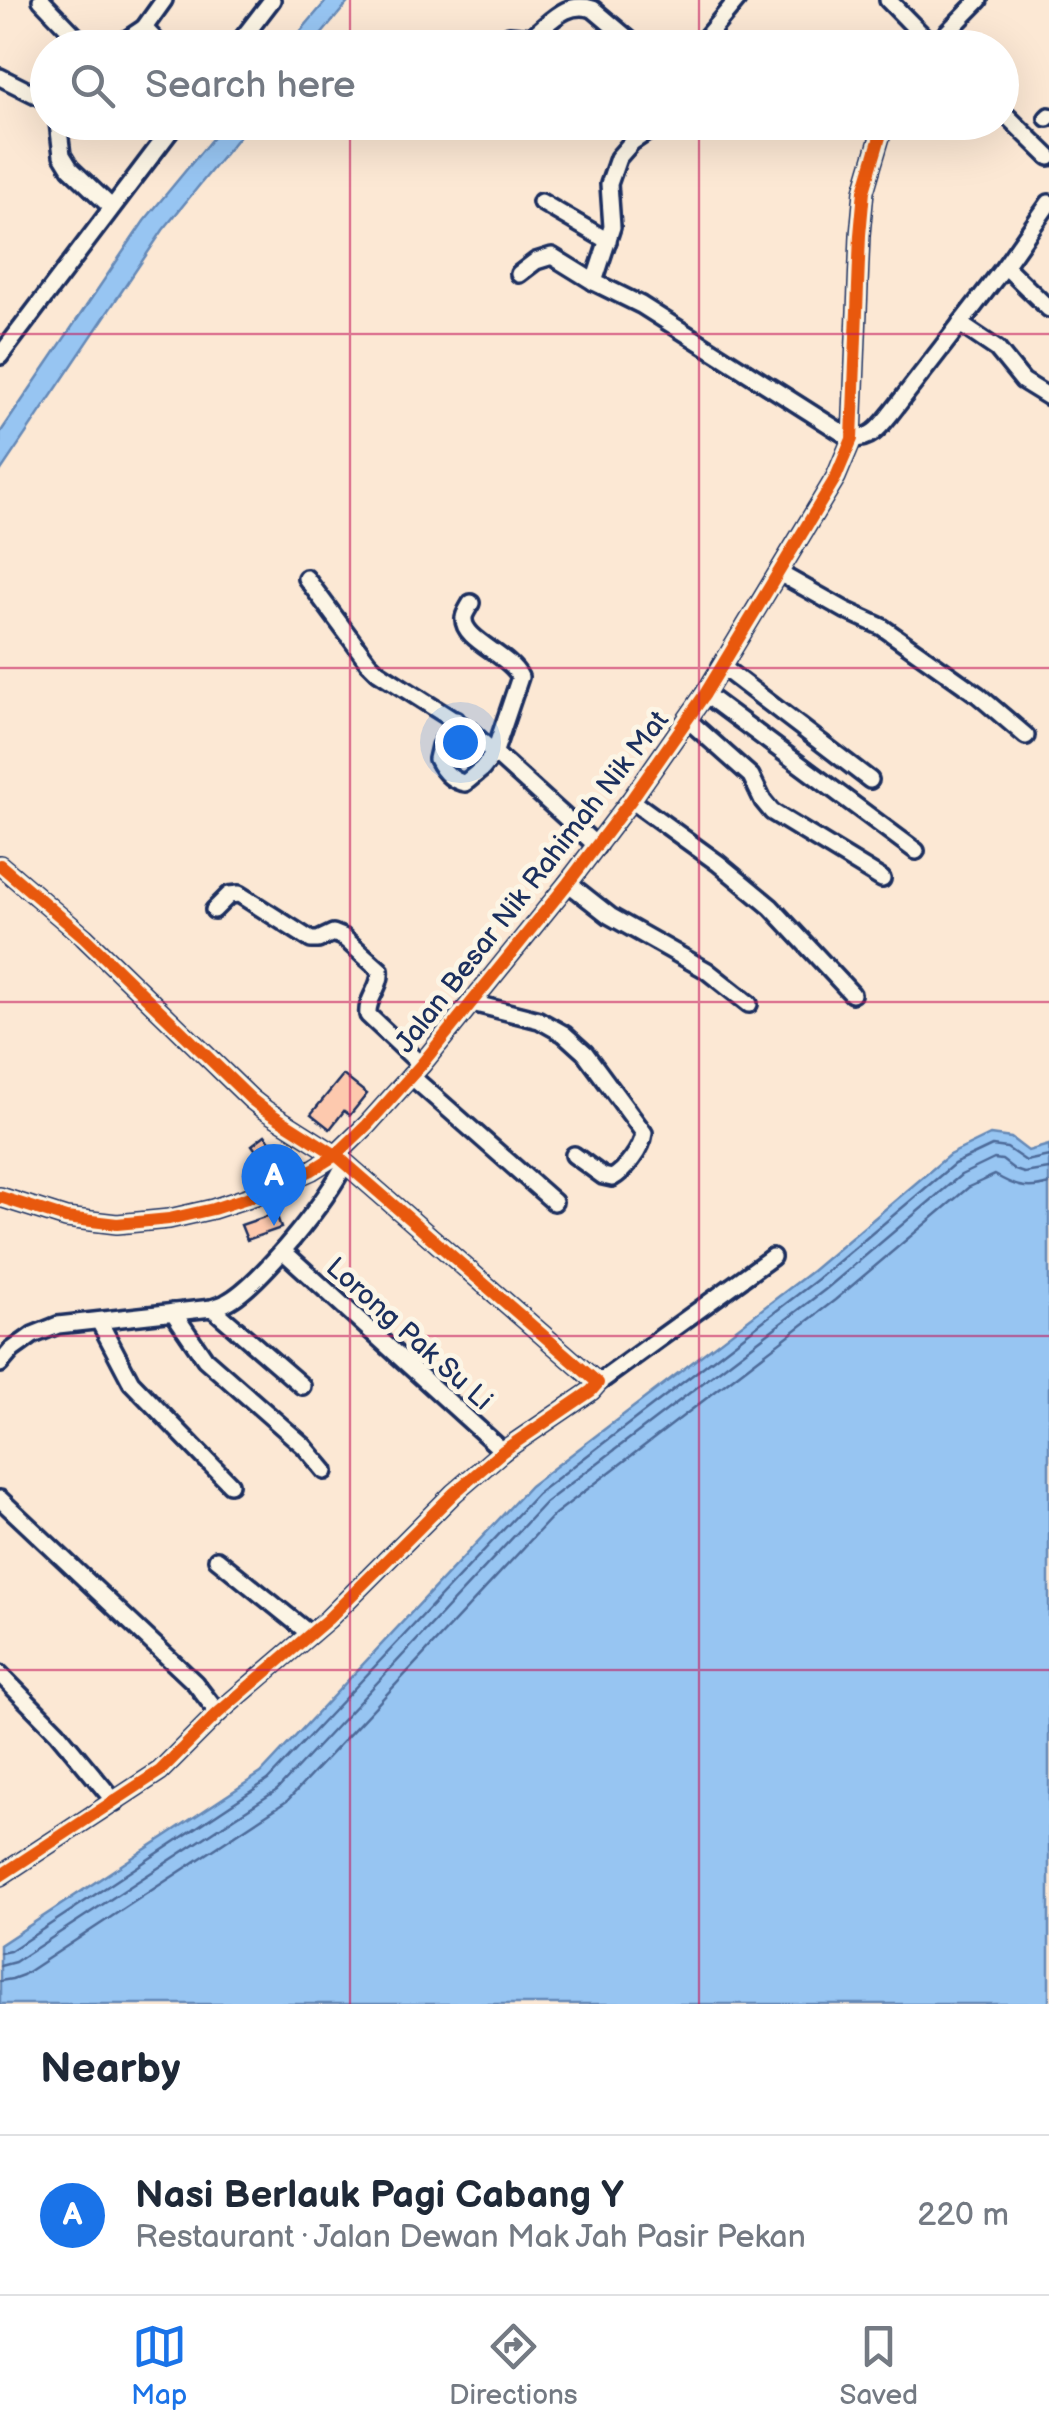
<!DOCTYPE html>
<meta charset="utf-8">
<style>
body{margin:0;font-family:"Balsamiq Sans",sans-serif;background:#f2f2f3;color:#1f2937}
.you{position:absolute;left:460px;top:742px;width:35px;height:35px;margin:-25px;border:8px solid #fff;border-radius:50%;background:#1a73e8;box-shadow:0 0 0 15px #1a73e833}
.badge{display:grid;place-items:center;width:65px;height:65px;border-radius:50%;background:#1a73e8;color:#fff;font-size:32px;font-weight:700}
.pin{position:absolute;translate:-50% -82px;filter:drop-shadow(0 2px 5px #0008)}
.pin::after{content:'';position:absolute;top:52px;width:35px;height:30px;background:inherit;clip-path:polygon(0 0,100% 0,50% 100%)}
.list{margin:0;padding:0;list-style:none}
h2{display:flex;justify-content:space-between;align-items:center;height:130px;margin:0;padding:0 40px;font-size:42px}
h2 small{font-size:32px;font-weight:400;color:#747a83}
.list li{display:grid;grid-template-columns:65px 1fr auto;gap:30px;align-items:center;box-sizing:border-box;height:160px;padding:0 40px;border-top:2px solid #e0e1e3}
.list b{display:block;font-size:38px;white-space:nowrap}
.list p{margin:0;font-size:32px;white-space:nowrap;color:#747a83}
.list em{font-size:32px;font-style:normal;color:#747a83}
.icon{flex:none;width:55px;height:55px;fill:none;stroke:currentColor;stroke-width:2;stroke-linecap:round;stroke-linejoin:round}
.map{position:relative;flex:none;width:1049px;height:2004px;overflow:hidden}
.search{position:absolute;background:#fff;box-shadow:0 10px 40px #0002;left:30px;right:30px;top:30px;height:110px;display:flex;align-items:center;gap:25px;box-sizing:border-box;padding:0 35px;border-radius:55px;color:#747a83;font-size:38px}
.sheet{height:290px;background:#fff}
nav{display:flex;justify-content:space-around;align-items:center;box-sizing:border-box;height:140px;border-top:2px solid #e0e1e3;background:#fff;font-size:28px;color:#747a83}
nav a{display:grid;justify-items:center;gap:5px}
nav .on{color:#1a73e8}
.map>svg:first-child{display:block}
</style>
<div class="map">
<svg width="1049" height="2004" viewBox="0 0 1049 2004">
<rect width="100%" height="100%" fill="#fce8d4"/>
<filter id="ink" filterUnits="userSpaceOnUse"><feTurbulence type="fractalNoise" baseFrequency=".01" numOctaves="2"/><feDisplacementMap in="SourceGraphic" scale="20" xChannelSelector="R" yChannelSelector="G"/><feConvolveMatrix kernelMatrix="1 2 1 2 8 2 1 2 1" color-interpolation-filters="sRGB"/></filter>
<g filter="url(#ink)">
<g fill="#97c5f2" stroke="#6589b7" stroke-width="2.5">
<polygon points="327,0 350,0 311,47 287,47"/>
<polygon points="225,123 250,123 163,230 0,472 0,433 144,221"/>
<polygon points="990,1135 1011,1138 1028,1151 1049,1145 1049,2004 0,2004 0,1945 261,1773 530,1486 812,1271 949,1155"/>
</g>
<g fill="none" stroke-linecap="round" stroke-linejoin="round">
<g stroke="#4d6b99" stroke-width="2.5">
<polyline points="0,1953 10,1951 268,1780 537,1494 818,1279 954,1164 992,1146 1007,1148 1026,1161 1049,1156"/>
<polyline points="0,1966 15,1962 277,1790 545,1503 826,1289 961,1175 994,1159 1002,1160 1015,1170 1024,1173 1049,1169"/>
<path d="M0 1981 12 1979 23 1975 287 1801 555 1514 835 1300 969 1187 995 1175C1014 1186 1026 1191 1049 1184"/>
</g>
</g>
<g fill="#fdc9ae" stroke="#1b2f5e" stroke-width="2.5">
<polygon points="343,1075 367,1094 350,1115 344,1111 330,1129 311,1114"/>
<polygon points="265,1135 280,1153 266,1164 252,1145"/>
<polygon points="276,1213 281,1228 247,1240 241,1225"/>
</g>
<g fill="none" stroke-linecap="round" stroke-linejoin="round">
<defs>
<g id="minor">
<polyline points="41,0 87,48"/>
<polyline points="888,0 935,48"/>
<polyline points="144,28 163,48"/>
<path d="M509 35 531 37C551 22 566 0 593 9L639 48"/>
<polyline points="114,48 144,28 164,0"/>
<polyline points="235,48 272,0"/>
<polyline points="697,48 737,0"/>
<polyline points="932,48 979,0"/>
<polyline points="0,77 48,101"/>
<polyline points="1002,111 1049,157"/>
<polyline points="1047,118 1049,116"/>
<polyline points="58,122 62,155 70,168 111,207"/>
<polyline points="541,202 608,241"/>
<polyline points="1005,266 1049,309"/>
<path d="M519 274 536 261 552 256 594 282 641 305 852 439C872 439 880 427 892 412L1005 266 1049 203"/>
<polyline points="594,282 612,227 609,184 618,158 632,142 662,122"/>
<polyline points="960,324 997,349 1023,381 1049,397"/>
<polyline points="0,356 177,122"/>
<polyline points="779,573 845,610 882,627 978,695 1026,736"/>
<polyline points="306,578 368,662 378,672 469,730 597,846"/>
<polyline points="721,666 870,780"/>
<polyline points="705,694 916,851"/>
<path d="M456 720 440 746 437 759C443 771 452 781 465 783L482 769 494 754 520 677C509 654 462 640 464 618 464 614 469 607 471 603"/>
<polyline points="688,720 751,776 763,801 772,812 882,879"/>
<polyline points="631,800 718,863 771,907 852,994"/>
<polyline points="0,865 84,937 251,1099 265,1110 336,1155 598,1383 591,1391 503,1451 454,1493 328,1619 218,1713 160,1771 0,1876"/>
<polyline points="568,883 610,916 706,970 749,1004"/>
<path d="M214 910 229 895 239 894 311 940H318L333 933 343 937 380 970C382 987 366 998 368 1015L421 1065"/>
<path d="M472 1003 539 1020 564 1034 585 1053 644 1133C642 1149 625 1171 612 1178L603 1176 574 1155"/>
<polyline points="411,1076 554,1202"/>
<polyline points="0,1197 66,1218 117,1224 169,1219 213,1209 256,1195 312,1170 336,1155 367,1125 421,1065 568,883 631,800 705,694 836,477 852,439 860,235 864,191 880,137 887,122"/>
<polyline points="283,1251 503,1451"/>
<polyline points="212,1308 302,1386"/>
<polyline points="173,1312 205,1359 304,1446 325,1471"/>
<polyline points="99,1321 131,1382 230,1484"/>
<path d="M0 1364 12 1350 33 1335 58 1325 212 1308C217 1306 223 1305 227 1302 259 1286 331 1196 345 1163"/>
<polyline points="598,1383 772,1257"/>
<polyline points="0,1499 195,1683 218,1713"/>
<polyline points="217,1559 310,1634"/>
<polyline points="0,1674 57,1732 115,1802"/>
</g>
</defs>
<use href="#minor" stroke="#1b2f5e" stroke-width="22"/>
<use href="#minor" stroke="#fcf5e5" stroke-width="15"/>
<defs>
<g id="cycleway">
<polyline points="0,865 84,937 251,1099 265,1110 336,1155 598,1383 591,1391 503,1451 454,1493 328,1619 218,1713 160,1771 0,1876"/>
<polyline points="0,1197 66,1218 117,1224 169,1219 213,1209 256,1195 312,1170 336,1155 367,1125 421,1065 568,883 631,800 705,694 836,477 852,439 860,235 864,191 880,137 887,122"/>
</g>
</defs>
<use href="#cycleway" stroke="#fcf5e5" stroke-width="19"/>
<use href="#cycleway" stroke="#e8590c" stroke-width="12"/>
</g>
</g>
<path fill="none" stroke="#c2185b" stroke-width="2.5" stroke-opacity="0.55" d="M350 0V48M699 0V48M350 122V2004M699 122V2004M0 334H1049M0 668H1049M0 1002H1049M0 1336H1049M0 1670H1049"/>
<g text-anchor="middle" stroke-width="10" stroke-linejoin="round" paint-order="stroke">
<g font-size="28" fill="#1b2f5e" stroke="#fcf5e5">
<text transform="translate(531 881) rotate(-52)" y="10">Jalan Besar Nik Rahimah Nik Mat</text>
<text transform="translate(410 1333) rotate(42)" y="10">Lorong Pak Su Li</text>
</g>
</g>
</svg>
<div class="you"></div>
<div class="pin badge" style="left:274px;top:1226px">A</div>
<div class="search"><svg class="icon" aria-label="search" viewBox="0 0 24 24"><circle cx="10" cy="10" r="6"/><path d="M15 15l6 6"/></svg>Search here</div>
</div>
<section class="sheet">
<h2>Nearby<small></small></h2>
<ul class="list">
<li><span class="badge">A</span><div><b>Nasi Berlauk Pagi Cabang Y</b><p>Restaurant · Jalan Dewan Mak Jah Pasir Pekan</p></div><em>220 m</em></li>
</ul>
</section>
<nav>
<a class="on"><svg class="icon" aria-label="map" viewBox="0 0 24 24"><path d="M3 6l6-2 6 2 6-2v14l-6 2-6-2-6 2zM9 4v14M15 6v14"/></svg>Map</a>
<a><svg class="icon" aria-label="directions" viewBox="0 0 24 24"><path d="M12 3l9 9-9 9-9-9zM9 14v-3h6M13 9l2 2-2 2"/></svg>Directions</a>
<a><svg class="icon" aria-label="saved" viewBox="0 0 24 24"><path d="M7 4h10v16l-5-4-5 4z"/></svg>Saved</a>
</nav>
